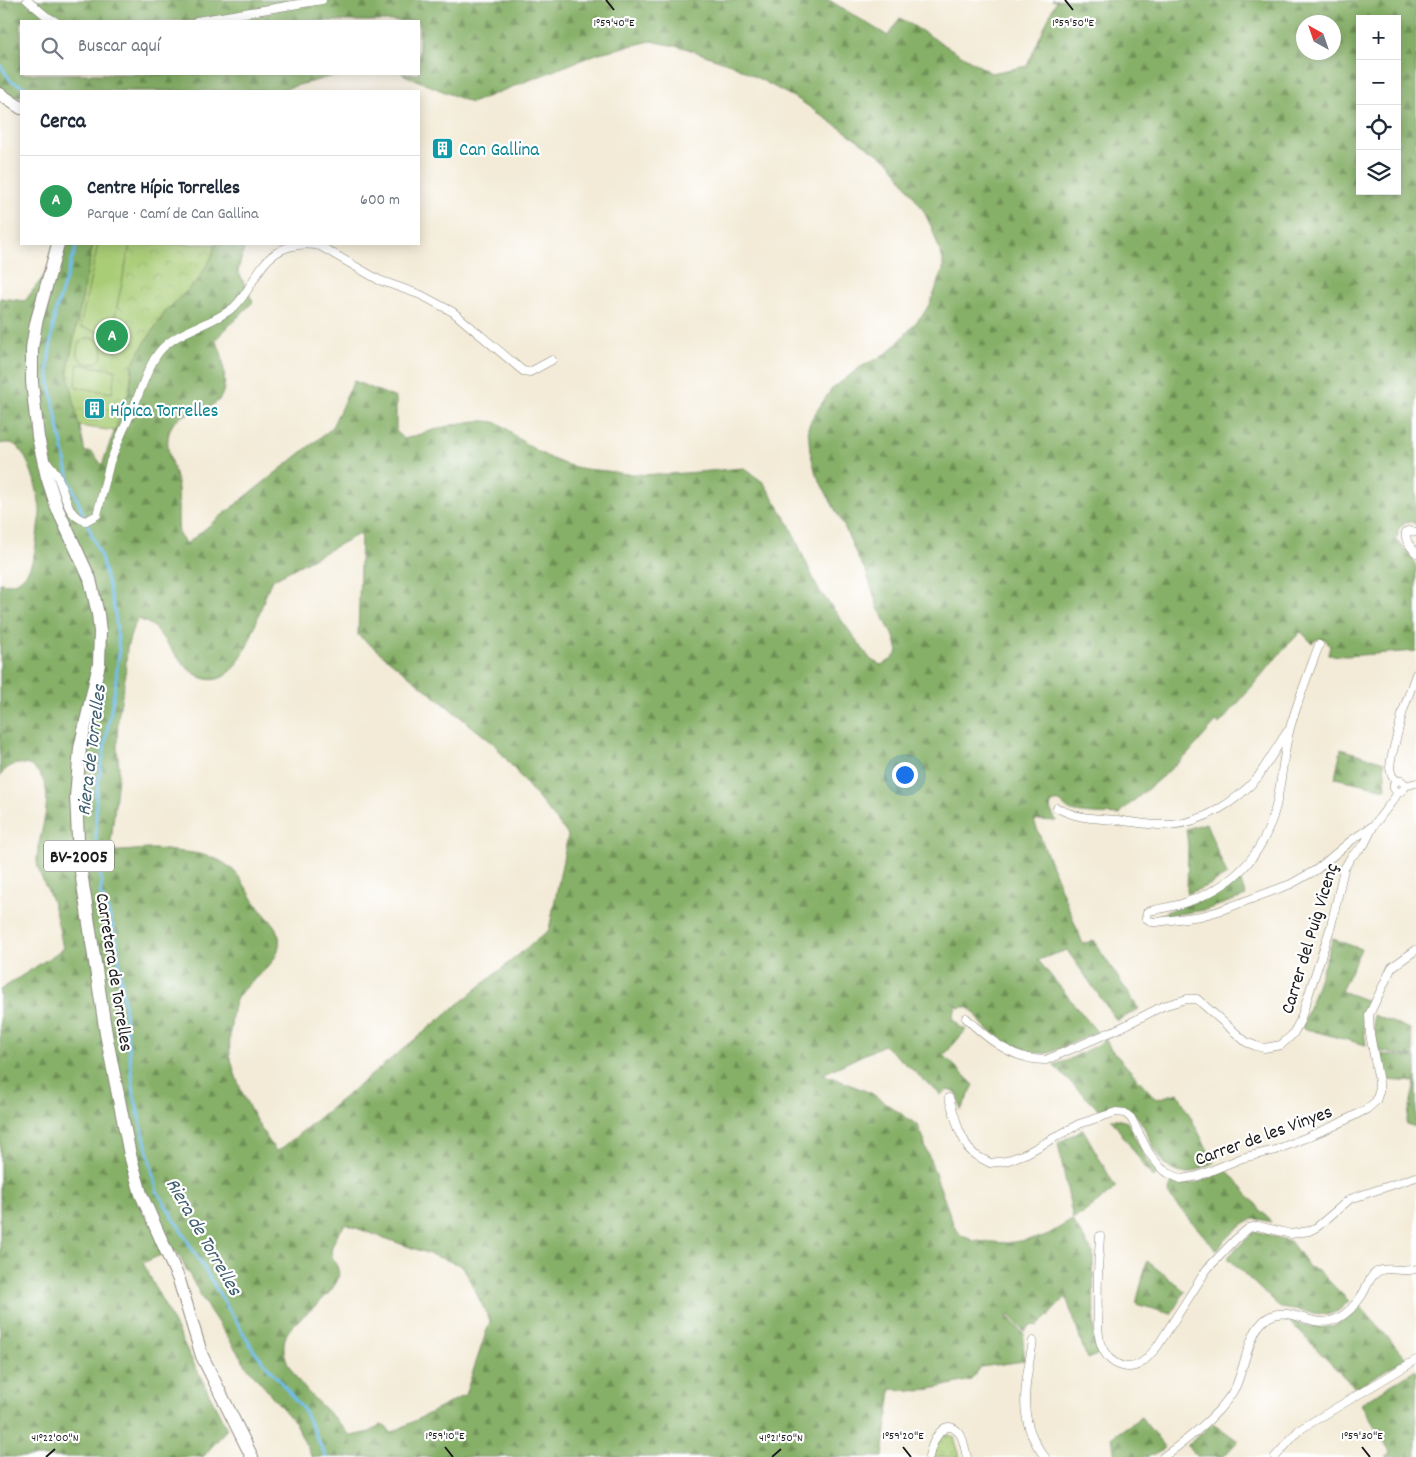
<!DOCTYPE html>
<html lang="es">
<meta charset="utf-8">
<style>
body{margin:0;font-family:Dekko,sans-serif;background:#f6f6f7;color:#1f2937}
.controls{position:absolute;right:15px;top:15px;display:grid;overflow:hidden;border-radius:0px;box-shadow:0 2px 12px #0003}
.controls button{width:45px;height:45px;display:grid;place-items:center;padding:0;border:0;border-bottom:1px solid #e0e1e3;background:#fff;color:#1f2937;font:25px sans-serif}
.compass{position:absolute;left:1296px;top:15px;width:45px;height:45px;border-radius:50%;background:#fff;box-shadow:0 2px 12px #0003;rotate:320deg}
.you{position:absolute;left:904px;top:774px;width:18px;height:18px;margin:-12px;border:4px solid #fff;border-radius:50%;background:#1a73e8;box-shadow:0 0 0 8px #1a73e833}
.badge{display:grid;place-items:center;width:32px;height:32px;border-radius:50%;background:#c8321e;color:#fff;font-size:16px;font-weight:700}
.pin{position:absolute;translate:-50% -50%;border:2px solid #fff;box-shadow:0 1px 5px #0006}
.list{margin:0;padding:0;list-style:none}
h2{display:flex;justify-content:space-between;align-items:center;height:65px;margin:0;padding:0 20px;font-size:21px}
h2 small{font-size:16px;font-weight:400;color:#747a83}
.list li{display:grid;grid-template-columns:32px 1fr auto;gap:15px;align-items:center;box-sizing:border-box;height:90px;padding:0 20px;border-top:1px solid #e0e1e3}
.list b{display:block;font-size:19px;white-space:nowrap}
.list p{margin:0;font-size:16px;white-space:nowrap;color:#747a83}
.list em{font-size:16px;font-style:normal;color:#747a83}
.icon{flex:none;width:28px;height:28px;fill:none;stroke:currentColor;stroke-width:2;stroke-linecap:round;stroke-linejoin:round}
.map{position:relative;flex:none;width:1416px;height:1457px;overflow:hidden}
.search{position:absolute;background:#fff;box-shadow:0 2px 12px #0003;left:20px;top:20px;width:400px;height:55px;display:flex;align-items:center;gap:12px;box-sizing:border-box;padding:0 18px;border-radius:0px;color:#747a83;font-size:19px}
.panel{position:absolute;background:#fff;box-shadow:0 2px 12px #0003;left:20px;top:90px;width:400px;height:155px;border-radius:0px}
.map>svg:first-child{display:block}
</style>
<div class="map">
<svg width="1416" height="1457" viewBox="0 0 1416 1457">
<defs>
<pattern id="grass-dots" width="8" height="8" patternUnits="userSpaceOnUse" patternTransform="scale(1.25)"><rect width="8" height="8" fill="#a9cc76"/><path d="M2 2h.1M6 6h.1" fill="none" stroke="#91af66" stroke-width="1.8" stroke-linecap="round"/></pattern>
<pattern id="forest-firs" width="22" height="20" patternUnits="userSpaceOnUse" patternTransform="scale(1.25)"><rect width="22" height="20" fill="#86b067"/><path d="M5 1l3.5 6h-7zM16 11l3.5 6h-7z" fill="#6d8e54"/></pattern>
<pattern id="park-crowns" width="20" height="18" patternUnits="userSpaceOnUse" patternTransform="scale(1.25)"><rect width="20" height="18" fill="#a9cc76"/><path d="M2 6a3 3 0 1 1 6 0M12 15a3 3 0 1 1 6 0" fill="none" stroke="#91af66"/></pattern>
</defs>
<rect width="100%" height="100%" fill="#fff"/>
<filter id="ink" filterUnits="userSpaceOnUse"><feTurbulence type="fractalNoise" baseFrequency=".02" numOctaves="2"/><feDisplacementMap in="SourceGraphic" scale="10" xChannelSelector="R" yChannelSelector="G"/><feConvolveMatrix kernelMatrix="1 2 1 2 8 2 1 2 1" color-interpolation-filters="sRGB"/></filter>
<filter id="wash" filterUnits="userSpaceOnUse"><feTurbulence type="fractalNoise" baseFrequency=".0096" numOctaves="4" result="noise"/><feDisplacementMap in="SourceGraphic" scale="20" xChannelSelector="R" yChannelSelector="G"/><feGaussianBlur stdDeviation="1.12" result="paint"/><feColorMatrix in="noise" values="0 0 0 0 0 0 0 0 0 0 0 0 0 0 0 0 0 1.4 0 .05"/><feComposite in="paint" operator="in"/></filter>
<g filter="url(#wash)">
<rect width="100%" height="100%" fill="#f3ebd7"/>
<polygon fill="url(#grass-dots)" stroke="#627449" points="947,1434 954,1437 960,1457 934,1457 938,1441"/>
<g fill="url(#forest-firs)" stroke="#516642" fill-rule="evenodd">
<path d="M0 0H829L888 36 900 18 991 73 1027 66 1056 1 1052 0H1416V525L1412 522H1405L1398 530V536L1395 539 1409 553 1416 566V651L1346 656 1328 655 1330 646C1325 637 1320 636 1312 643L1301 632C1270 661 1248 694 1219 724L1216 722 1186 756 1123 810 1120 815C1106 814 1085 815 1072 811 1063 808 1061 797 1051 804L1050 809 1056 821 1038 820 1034 821 1083 944 1093 940 1139 1009 1117 1021 1067 950 1038 960 1097 1032 1049 1053C1026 1056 1002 1042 985 1027 979 1022 977 1013 970 1009 967 1006 963 1007 959 1008L953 1001 952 1002 956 1007 953 1018 960 1027 966 1030 944 1055 974 1085 961 1110 958 1096 953 1091 946 1090 941 1095 884 1045 823 1074 871 1093 913 1122 918 1126 924 1139 925 1146 954 1226 961 1235 974 1241 1007 1243 1044 1237 1072 1220 1093 1253 1094 1335 1099 1354 1087 1359 1066 1297 1038 1326C1032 1324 1027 1327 1025 1332L1008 1315 1007 1316 1024 1334C1022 1344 1025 1351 1024 1361L981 1367 971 1380 922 1391 891 1389 883 1457H312L295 1423 248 1368 206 1305 177 1252 172 1250 143 1263 227 1429 203 1457H0V990L63 949C60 933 57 916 52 901 48 890 37 871 37 861 37 834 60 791 35 769 31 765 24 763 18 764 10 765 3 770 0 777V583C32 590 36 550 38 528 38 521 41 516 40 509 38 491 30 456 15 445 11 442 5 443 0 444V298L25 301 68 244H93L70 358 68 371 85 452H92L102 465 130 388 132 365 142 347 165 312 212 256 215 244H245L238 271 253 302 215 340C222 350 223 360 224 373 230 425 178 398 169 433 164 453 176 469 178 489 179 504 177 520 179 535L186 544 331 429 354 381 396 398V431L404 439C429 432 472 415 497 423 506 426 512 434 519 439 537 452 558 464 580 468 589 470 598 470 607 471 615 472 622 474 630 474 667 476 707 471 744 468L764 483 789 524 817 587 871 660 881 665 891 660 898 652 895 639 878 608 866 571 859 560 844 526 816 474 810 451 808 428 812 418 831 390 859 368 887 353 896 345 924 313 930 303 943 271V260L932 228 922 208 890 162 799 100 733 65 685 48 651 41 599 53 471 103 402 74H419V21H21V74H341L276 91H21V97L0 95ZM1360 19H1397V191H1360ZM1304 22H1334V52H1304ZM361 533 358 635 494 744 568 835 549 930 277 1152C257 1126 236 1087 230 1054 229 1044 230 1034 231 1024 232 1015 233 1006 237 998 248 979 272 971 278 950 284 931 270 921 259 908 251 897 245 884 236 873 219 855 197 853 174 851 166 850 159 849 151 849 137 849 123 852 110 851L119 768 117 748 118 718 125 678 127 648 132 630 138 619 146 622 154 627C164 639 181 664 192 672 242 708 257 607 272 580ZM345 1224 463 1266 490 1321 465 1395 391 1433 387 1427 381 1424 370 1432 351 1436C344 1430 338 1421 330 1414 311 1396 268 1357 290 1329 303 1313 325 1302 336 1283 345 1266 328 1262 332 1247 334 1239 341 1231 345 1224Z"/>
<polygon points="1341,749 1384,762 1386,789 1335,778"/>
<polygon points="1206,823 1227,875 1209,885 1187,894 1188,845 1186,829"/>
<polygon points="1240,880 1246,896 1205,910 1157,917 1168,911 1211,897"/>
<polygon points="1333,939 1361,949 1341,991 1368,1001 1363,1023 1366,1045 1302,1028"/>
<polygon points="1373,1015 1410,1029 1414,1057 1378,1051 1373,1022"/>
<path d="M1106 1040 1110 1048 1156 1099 1178 1093 1214 1162C1206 1165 1198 1171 1189 1173 1155 1177 1152 1127 1133 1113 1123 1106 1110 1108 1099 1110L1053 1065 1066 1061Z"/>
<polygon points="1380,1054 1416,1058 1416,1127 1406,1124 1415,1082 1385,1080"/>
<polygon points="1111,1119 1118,1119 1127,1122 1145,1157 1159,1173 1153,1178"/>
<polygon points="1083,1129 1116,1188 1082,1214 1073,1219 1058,1143"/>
<path d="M1227 1170 1271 1222C1266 1221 1261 1219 1256 1219 1243 1219 1225 1241 1216 1250L1168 1194 1172 1182C1191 1189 1209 1178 1227 1170Z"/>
<polygon points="1255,1231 1290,1241 1309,1267 1318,1270 1349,1301 1338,1311 1327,1315 1281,1308 1227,1258"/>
<polygon points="1147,1261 1185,1291 1171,1314 1136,1304"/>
<path d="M1361 1307 1406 1358 1355 1388 1289 1321C1323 1331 1334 1331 1361 1307Z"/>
<polygon points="1416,1369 1416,1457 1386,1457 1391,1453 1361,1404"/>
<polygon points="1141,1417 1165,1448 1148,1457 1115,1457 1112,1437"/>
<polygon points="1213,1423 1238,1441 1223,1457 1198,1457 1187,1446"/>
</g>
<polygon fill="url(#park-crowns)" stroke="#627449" points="93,244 215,244 212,256 198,280 165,312 142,347 132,365 130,388 115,431 79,426 68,371 70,358"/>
<g fill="#a9cc76" stroke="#627449">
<polygon points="98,244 130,244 111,335 80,327"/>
<circle cx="90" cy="351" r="13"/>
<polygon points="78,364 115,370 112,393 75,387"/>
</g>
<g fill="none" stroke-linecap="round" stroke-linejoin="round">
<g stroke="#70beeb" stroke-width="3">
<polyline points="0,65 11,81 33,91"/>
<polyline points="77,244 55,313 48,364 50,386 69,479 101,557 115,612 119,652 115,687 96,795 96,857 102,882 100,894 105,901 117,941 134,1095 157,1191 253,1349 303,1409 326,1457"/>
</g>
</g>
</g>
<g filter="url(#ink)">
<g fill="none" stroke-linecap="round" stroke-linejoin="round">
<defs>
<g id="minor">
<polyline points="27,0 46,16 55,21"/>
<polyline points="197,21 322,0"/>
<path d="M44 461C68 474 58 514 86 521L97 515 110 462 115 450C120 436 126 424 132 411 140 393 147 367 159 352 178 329 211 326 234 307 251 292 256 266 276 253 290 244 304 243 320 246L379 280 421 295 453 312 523 371 530 372 552 360"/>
<path d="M1416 532 1408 531 1406 532C1404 540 1411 547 1416 553"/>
<path d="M1319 645C1309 672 1298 700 1290 728 1283 753 1282 781 1276 806 1263 857 1233 887 1184 903 1173 907 1161 908 1150 911L1147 912 1146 918 1152 922H1157L1201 916 1219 911 1291 884 1316 870 1352 840 1374 825"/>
<circle cx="1399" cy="786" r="5.5"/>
<polyline points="1397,781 1392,776 1390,768 1391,759 1403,711 1416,674"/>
<polyline points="1405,786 1416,783"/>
<path d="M1057 808C1079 819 1092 818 1116 820 1134 822 1152 826 1169 825 1203 823 1236 802 1258 777L1287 732"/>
<path d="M966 1018C987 1039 1016 1061 1046 1060L1120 1028 1163 1006 1187 999H1197L1246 1042 1256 1046 1264 1048 1281 1045 1293 1034 1300 1021 1331 926 1344 869 1351 857 1364 845 1374 825 1396 796 1397 792"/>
<polyline points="949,1098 959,1130 968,1148 975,1155 990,1163 1006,1161 1027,1153 1079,1124 1116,1112 1125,1113 1131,1118 1149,1153 1161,1168 1168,1173 1181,1179 1198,1176 1242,1158 1276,1150 1336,1125 1367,1109 1376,1101 1379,1092 1379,1082 1370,1034 1369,1015 1392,967 1416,950"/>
<path d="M1100 1236C1098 1264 1097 1291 1098 1318 1098 1327 1098 1336 1101 1345 1105 1355 1111 1363 1122 1366 1138 1371 1147 1358 1157 1347L1207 1269 1236 1239 1249 1228 1258 1226 1291 1234 1309 1231 1317 1227 1350 1199 1416 1177"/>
<path d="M1033 1341C1026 1383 1015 1420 1045 1457"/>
<path d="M929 1457C931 1444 944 1413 960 1434 964 1440 965 1450 967 1457"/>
<path d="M1163 1457C1187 1440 1223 1412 1236 1386 1243 1370 1249 1338 1259 1326 1281 1298 1306 1327 1330 1321 1344 1318 1354 1307 1362 1295 1367 1288 1369 1275 1379 1271 1390 1266 1404 1273 1416 1269"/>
<polyline points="1275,1457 1299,1430 1416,1360"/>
</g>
<g id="primary">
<polyline points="0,94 21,108"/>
<polyline points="58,244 36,323 32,348 32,382 38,437 47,477 57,508 90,579 98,614 100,632 99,664 80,748 76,797 79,859 106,1034 130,1155 141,1194 179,1280 202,1356 252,1457"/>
</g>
</defs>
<use href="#minor" stroke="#88847a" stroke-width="9"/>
<use href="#primary" stroke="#88847a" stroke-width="14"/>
<use href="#minor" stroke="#fff" stroke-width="8"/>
<use href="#primary" stroke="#fff" stroke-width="12"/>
</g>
</g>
<path fill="none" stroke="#1c1c1c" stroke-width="2" d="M606 0 614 10M1065 0 1073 10M445 1447 453 1457M903 1447 911 1457M1362 1447 1370 1457M46 1457 55 1449M772 1457 781 1449"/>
<defs>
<symbol id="building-square" viewBox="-11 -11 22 22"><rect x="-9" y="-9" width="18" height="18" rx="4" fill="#0f9aa8" stroke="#fff"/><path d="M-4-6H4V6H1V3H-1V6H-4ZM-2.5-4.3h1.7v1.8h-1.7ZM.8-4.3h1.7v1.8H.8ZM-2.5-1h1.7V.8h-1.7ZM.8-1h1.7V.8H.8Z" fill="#fff"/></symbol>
</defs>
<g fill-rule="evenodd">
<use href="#building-square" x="430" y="136" width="25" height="25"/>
<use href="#building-square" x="82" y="396" width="25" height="25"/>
</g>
<g text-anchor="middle" stroke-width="4.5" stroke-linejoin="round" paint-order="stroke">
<rect fill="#fff" stroke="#606060" stroke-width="1" x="44" y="840.5" width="70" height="31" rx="4"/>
<g font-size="18" font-weight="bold" fill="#1c1c1c">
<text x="79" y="862">BV-2005</text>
</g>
<g font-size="19" fill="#0d838f" stroke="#fff" text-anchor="start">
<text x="459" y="155">Can Gallina</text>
<text x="110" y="416">Hípica Torrelles</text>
</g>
<g font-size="19" fill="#1c1c1c" stroke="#fff">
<text transform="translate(1308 938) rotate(-73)" y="7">Carrer del Puig Vicenç</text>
<text transform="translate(116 972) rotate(81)" y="7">Carretera de Torrelles</text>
<text transform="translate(1263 1134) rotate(-20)" y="7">Carrer de les Vinyes</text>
</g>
<g font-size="20" font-style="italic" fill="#3e5d6f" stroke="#fff">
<text transform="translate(90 750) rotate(-83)" y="7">Riera de Torrelles</text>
<text transform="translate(205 1236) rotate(60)" y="7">Riera de Torrelles</text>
</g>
</g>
<g font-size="12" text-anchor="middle" fill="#1c1c1c" stroke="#fff" stroke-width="4.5" stroke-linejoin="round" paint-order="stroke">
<text x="614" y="26">1°59'40"E</text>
<text x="1073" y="26">1°59'50"E</text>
<text x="445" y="1439">1°59'10"E</text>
<text x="903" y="1439">1°59'20"E</text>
<text x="1362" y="1439">1°59'30"E</text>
<text x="55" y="1441">41°22'00"N</text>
<text x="781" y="1441">41°21'50"N</text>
</g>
</svg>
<div class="controls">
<button>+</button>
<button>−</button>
<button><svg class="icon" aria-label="locate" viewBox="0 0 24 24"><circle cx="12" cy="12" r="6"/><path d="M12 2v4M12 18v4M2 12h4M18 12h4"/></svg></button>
<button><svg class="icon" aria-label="layers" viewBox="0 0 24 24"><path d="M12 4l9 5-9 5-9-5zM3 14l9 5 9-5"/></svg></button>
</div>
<svg class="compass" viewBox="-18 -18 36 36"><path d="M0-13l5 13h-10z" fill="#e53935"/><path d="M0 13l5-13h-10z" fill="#747a83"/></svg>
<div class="you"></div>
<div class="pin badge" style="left:112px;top:336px;background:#2e9e5b">A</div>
<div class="search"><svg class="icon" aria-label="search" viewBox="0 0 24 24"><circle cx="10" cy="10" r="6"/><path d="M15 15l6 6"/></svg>Buscar aquí</div>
<section class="panel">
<h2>Cerca<small></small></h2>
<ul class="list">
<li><span class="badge" style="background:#2e9e5b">A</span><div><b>Centre Hípic Torrelles</b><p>Parque · Camí de Can Gallina</p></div><em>600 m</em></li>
</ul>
</section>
</div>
